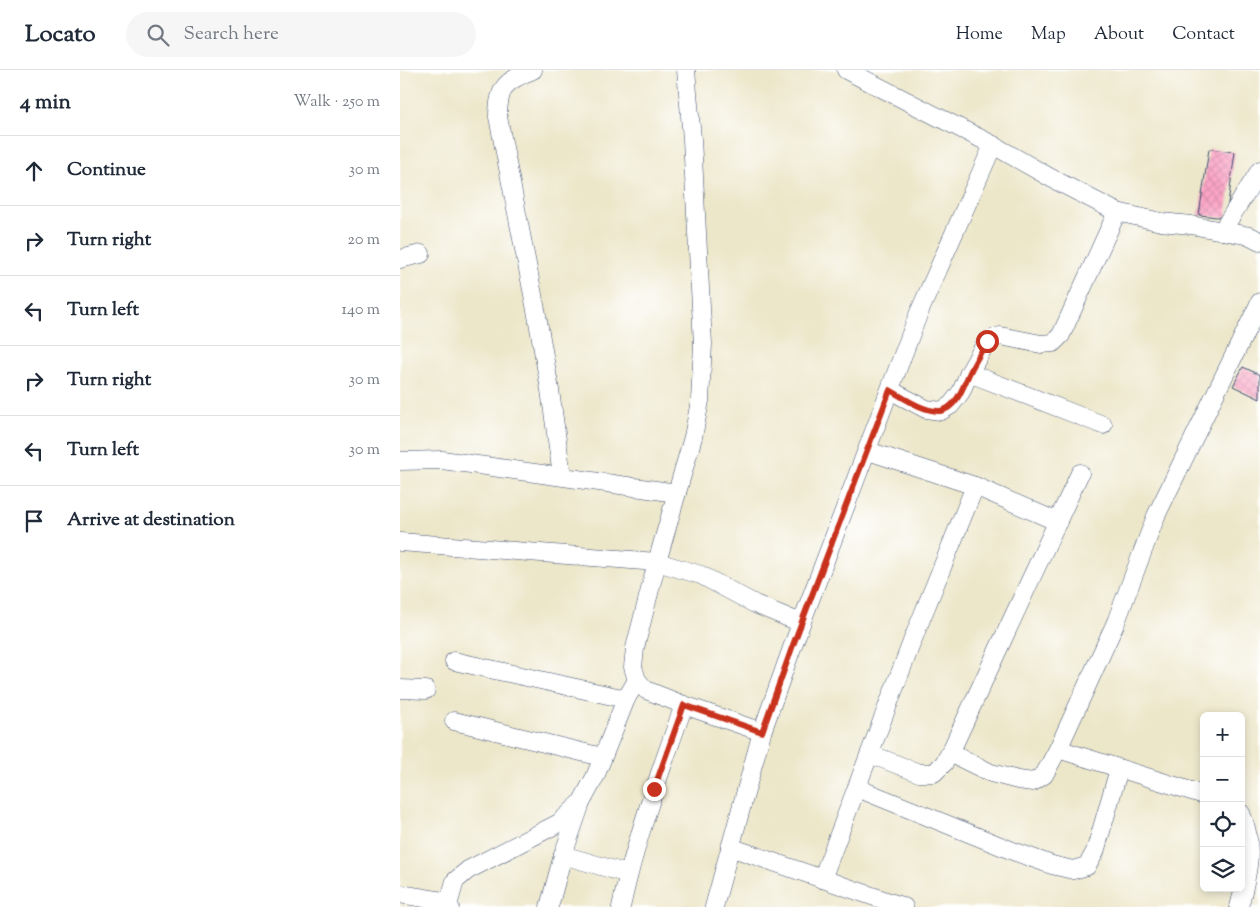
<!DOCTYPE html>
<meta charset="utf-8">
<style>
body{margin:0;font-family:"Sorts Mill Goudy",serif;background:#f6f6f7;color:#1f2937}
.controls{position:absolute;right:15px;bottom:15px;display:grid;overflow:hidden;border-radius:8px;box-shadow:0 2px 8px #0003}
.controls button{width:45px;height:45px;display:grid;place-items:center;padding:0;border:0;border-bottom:1px solid #e0e1e3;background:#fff;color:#1f2937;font:25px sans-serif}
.stop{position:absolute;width:15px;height:15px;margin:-11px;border:4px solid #c8321e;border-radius:50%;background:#fff}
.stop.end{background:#c8321e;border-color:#fff;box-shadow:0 1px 5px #0008}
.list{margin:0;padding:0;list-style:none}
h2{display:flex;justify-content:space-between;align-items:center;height:65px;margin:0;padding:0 20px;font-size:21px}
h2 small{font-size:16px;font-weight:400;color:#747a83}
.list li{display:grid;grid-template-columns:32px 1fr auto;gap:15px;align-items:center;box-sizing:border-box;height:70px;padding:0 20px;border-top:1px solid #e0e1e3}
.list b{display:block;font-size:19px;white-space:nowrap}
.list em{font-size:16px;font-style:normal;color:#747a83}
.icon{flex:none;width:28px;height:28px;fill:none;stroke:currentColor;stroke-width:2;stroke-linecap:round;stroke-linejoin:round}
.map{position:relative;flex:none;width:860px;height:837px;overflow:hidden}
header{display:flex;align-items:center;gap:30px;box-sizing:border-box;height:70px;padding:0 25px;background:#fff;border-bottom:1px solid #e0e1e3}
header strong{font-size:24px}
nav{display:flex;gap:28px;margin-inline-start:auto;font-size:18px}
.search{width:350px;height:45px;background:#f6f6f7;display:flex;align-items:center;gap:12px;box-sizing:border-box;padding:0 18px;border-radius:28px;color:#747a83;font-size:19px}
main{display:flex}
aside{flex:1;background:#fff}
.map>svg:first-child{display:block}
</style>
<header>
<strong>Locato</strong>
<div class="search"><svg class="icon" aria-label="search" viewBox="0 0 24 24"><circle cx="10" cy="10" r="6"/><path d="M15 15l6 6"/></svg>Search here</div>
<nav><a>Home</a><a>Map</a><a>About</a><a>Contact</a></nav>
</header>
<main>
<aside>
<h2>4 min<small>Walk · 250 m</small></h2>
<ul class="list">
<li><svg class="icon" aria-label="ahead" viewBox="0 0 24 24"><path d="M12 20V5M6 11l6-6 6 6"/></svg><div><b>Continue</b></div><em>30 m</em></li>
<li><svg class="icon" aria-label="right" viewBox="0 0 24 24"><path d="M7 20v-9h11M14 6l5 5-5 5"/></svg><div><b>Turn right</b></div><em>20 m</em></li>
<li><svg class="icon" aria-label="left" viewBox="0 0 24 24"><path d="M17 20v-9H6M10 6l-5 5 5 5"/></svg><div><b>Turn left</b></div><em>140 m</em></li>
<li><svg class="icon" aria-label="right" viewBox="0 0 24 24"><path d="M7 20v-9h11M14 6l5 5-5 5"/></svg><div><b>Turn right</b></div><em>30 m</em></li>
<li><svg class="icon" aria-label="left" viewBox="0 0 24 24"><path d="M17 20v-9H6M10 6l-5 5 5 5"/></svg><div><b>Turn left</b></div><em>30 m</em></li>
<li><svg class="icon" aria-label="arrive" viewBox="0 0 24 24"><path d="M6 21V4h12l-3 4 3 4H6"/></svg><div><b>Arrive at destination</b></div></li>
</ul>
</aside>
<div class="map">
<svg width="860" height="837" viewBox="0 0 860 837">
<defs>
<pattern id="building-cross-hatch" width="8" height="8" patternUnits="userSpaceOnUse" patternTransform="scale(1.25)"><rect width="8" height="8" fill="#fca5c6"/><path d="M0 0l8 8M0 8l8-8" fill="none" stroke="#d78eac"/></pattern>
</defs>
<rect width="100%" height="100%" fill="#fff"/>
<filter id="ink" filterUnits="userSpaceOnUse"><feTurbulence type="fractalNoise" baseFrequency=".02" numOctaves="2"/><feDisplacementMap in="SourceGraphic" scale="10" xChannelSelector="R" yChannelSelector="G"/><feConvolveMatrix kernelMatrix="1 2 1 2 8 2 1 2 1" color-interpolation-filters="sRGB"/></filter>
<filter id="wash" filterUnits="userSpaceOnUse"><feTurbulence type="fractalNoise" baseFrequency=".0096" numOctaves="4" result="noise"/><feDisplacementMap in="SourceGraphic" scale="20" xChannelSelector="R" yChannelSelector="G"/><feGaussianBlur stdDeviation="1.12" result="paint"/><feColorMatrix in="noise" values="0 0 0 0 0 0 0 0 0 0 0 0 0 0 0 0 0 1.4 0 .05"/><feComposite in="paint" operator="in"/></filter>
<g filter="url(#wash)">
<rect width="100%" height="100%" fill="#ede7ca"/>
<g id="blocks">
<g fill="url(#building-cross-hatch)">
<polygon points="809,79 835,82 826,148 799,145"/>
<polygon points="843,297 860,305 860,329 833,316"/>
</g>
</g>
</g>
<g filter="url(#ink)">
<use href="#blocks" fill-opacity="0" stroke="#3a4b6e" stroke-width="1"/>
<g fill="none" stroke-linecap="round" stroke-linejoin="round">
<defs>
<g id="minor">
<path d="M133 0C106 11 98 16 98 47L136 240 150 320 162 406"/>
<polyline points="286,0 292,69 303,274 300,331 293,367 257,492 235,578 233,597 237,610 246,620 284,635 362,662"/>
<polyline points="446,0 593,75 651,108 717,142 761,152 791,155 850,166 860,171"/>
<polyline points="822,161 860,100"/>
<polyline points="0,189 21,184"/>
<polyline points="569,303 703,355"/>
<polyline points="490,320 526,339 541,341 551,335 561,322 569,303 587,271 600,266 641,274 653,273 661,265 717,142"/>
<polyline points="468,381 575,416 658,452"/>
<polyline points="0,391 42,390 277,423"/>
<polyline points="0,472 257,492 301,505 355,534 401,553"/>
<polyline points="54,591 226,629"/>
<polyline points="0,619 26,620"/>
<polyline points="54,651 202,687"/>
<polyline points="658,679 804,725"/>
<polyline points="550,683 591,703 618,710 633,712 644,705 658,679 716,552 756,446 860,232"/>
<polyline points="470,684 519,703 534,703 544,693 550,683 680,403"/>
<polyline points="457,718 613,781 652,795 673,800 687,796 695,782 719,699"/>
<polyline points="330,777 504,837"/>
<polyline points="163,785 228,804"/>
<polyline points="422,809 513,569 575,416"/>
<polyline points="0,824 49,832"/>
<polyline points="50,837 49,832 55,811 68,800 159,753 181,733 195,707 226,629 237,610"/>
<polyline points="149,837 163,785 180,736"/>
<path d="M221 837C236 768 260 702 284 635"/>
<polyline points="314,837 362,662 393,575 518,245 593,75"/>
<path d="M839 837C848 803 855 776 841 743"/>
</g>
</defs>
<use href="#minor" stroke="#3a4b6e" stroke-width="19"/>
<use href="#minor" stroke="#fff" stroke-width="18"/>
</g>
</g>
<g fill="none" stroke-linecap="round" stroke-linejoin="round" filter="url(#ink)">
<path stroke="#c8321e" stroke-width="6" d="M254 719 284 635 362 662 393 575 490 320C504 328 524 342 540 341 557 339 564 314 570 302 575 291 582 281 587 271"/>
</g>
</svg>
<div class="controls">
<button>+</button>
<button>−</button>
<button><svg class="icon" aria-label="locate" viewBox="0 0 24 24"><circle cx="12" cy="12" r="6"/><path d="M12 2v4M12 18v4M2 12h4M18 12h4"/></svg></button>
<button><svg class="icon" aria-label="layers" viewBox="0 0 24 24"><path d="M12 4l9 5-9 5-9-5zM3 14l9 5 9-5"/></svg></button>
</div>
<div class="stop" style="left:587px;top:271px"></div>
<div class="stop end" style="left:254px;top:719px"></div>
</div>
</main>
